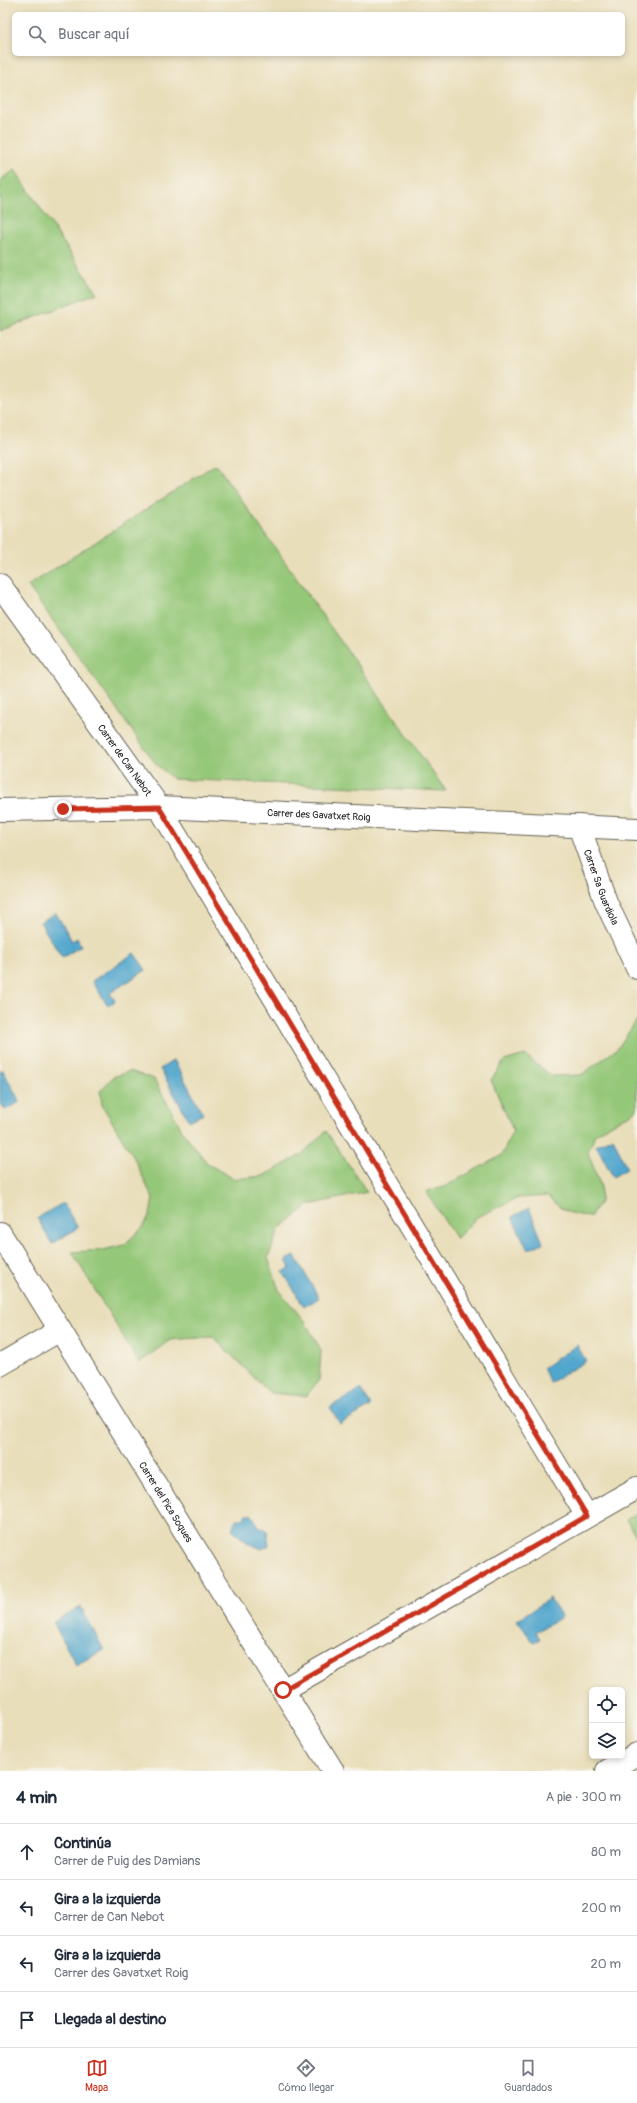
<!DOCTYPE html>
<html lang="es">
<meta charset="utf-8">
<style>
body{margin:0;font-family:Pangolin,sans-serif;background:#f2f2f3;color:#1f2937}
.controls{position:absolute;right:12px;bottom:12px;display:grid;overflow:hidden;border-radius:6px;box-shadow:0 2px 6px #0003}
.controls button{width:36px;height:36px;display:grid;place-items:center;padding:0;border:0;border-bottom:1px solid #e0e1e3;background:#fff;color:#1f2937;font:20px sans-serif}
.stop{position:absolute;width:12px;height:12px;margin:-9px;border:3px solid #c8321e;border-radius:50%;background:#fff}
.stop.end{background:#c8321e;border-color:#fff;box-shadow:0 1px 4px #0008}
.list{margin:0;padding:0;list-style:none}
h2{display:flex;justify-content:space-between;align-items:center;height:52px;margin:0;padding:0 16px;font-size:17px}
h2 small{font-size:13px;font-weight:400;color:#747a83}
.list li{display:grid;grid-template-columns:26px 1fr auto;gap:12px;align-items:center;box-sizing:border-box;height:56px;padding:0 16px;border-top:1px solid #e0e1e3}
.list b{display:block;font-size:15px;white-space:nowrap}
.list p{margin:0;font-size:13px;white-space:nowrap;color:#747a83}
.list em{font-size:13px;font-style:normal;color:#747a83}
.icon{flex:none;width:22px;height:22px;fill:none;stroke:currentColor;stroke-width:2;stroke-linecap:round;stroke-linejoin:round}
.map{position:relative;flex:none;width:637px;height:1771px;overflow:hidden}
.search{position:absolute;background:#fff;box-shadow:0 2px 6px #0003;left:12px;right:12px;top:12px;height:44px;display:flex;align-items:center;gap:10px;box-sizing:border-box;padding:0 14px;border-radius:6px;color:#747a83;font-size:15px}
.sheet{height:276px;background:#fff}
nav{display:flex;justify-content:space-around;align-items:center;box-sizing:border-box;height:56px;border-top:1px solid #e0e1e3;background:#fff;font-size:11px;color:#747a83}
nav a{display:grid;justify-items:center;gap:2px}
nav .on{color:#c8321e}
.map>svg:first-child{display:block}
</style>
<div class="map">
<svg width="637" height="1771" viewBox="0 0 637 1771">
<rect width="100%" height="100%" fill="#f7f3e8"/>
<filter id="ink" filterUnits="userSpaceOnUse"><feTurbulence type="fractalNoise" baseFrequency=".025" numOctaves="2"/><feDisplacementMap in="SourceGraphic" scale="8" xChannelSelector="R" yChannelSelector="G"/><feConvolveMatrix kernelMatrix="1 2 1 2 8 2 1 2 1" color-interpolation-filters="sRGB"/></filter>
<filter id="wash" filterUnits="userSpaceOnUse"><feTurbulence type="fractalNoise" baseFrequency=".012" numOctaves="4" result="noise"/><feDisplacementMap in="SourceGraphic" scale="16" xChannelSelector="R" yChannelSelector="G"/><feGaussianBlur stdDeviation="0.9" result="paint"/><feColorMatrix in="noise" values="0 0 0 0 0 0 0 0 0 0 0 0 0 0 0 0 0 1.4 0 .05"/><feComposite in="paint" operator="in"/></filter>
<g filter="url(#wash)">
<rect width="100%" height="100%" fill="#e9deba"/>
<g fill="#94c778" stroke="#58724a">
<polygon points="15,170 97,293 0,331 0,180"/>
<polygon points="216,464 446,791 173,779 156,764 28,586"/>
<path d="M637 1020V1110L595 1134 588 1153 601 1187 600 1202 591 1216C568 1215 563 1211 547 1196L518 1198 477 1217 456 1239 426 1191 444 1187 502 1155 513 1130 491 1080 504 1061 525 1055 552 1076 581 1075 617 1049Z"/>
<polygon points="130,1071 154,1079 183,1132 207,1163 234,1179 263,1176 301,1155 326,1131 367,1192 309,1205 279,1229 268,1258 279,1290 305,1322 321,1350 319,1380 306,1396 270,1393 213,1337 170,1340 139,1363 72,1252 103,1250 124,1245 143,1227 150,1214 153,1199 134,1158 102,1105 100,1091 113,1077"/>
<polygon points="637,1513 637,1537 626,1520"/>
</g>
<g fill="#51a6cd" stroke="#366174">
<polygon points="56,913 72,941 77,938 81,946 62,958 40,922"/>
<polygon points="134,953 146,970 110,993 115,1001 108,1006 92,981"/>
<polygon points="174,1060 203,1114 189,1121 160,1069"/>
<polygon points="3,1070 20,1102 5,1110 0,1102 0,1071"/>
<polygon points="613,1137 627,1169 613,1177 596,1145"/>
<polygon points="63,1203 78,1228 52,1244 37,1218"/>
<polygon points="529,1208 543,1243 528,1250 512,1217"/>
<polygon points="295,1256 319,1298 304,1307 283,1272 290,1268 286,1260"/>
<polygon points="577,1345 586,1361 550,1383 543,1368"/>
<polygon points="361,1389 371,1406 340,1424 330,1407"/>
<polygon points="246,1514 251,1514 259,1526 267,1531 269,1545 262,1549 248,1543 232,1530 236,1519 244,1519"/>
<polygon points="550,1598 562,1617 536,1632 540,1639 533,1642 517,1620"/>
<polygon points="81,1607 104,1650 76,1665 53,1622"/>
</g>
</g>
<g filter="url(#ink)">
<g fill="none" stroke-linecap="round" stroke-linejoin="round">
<defs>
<g id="minor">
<path id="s1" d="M0 585 159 807 587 1516"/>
<path id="s2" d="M579 826 606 902 637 968"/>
<polyline points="0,1365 60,1330"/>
<polyline points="283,1690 637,1488"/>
<polyline points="607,1771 637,1754"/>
</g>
<g id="tertiary">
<path id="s3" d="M0 810 159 807 637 829"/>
<path id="s4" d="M0 1233 333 1771"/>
</g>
</defs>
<use href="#minor" stroke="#646053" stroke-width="24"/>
<use href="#tertiary" stroke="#646053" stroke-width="24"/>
<use href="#minor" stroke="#fff" stroke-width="22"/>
<use href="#tertiary" stroke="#fff" stroke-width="22"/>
</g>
</g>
<g fill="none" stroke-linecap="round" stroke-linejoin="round" filter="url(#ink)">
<polyline stroke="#c8321e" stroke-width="5" points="63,809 159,807 587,1516 283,1690"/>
</g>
<g text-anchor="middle" stroke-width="3.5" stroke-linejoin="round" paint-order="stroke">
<g font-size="10" fill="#1c1c1c" stroke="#f7f3e8">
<text dy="4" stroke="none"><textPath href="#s1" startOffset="215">Carrer de Can Nebot</textPath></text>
<text dy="4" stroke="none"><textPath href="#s3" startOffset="319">Carrer des Gavatxet Roig</textPath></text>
<text dy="4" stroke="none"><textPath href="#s2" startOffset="65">Carrer Sa Guardiola</textPath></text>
<text dy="4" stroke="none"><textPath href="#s4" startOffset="316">Carrer del Pica Soques</textPath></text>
</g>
</g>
</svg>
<div class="controls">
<button><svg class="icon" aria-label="locate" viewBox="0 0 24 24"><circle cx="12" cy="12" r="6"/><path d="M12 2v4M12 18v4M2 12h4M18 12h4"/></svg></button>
<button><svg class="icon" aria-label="layers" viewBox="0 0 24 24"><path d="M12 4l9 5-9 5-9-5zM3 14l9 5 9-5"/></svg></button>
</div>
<div class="stop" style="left:283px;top:1690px"></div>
<div class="stop end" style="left:63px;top:809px"></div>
<div class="search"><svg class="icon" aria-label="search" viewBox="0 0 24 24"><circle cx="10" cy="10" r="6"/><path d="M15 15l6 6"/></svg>Buscar aquí</div>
</div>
<section class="sheet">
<h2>4 min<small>A pie · 300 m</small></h2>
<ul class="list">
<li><svg class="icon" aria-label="ahead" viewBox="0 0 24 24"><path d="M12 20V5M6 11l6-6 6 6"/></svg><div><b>Continúa</b><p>Carrer de Puig des Damians</p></div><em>80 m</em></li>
<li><svg class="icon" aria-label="left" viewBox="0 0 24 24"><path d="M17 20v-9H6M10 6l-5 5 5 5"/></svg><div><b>Gira a la izquierda</b><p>Carrer de Can Nebot</p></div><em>200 m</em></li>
<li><svg class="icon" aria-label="left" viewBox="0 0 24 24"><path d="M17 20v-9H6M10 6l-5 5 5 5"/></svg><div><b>Gira a la izquierda</b><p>Carrer des Gavatxet Roig</p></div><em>20 m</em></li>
<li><svg class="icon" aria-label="arrive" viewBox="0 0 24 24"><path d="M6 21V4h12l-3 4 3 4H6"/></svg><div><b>Llegada al destino</b></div></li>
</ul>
</section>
<nav>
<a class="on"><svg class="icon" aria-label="map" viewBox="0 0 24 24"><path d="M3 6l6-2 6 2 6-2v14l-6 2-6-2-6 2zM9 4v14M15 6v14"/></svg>Mapa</a>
<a><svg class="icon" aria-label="directions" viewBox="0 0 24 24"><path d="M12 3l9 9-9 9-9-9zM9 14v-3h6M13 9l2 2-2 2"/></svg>Cómo llegar</a>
<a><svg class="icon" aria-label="saved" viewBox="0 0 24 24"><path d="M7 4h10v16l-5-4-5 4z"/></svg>Guardados</a>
</nav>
